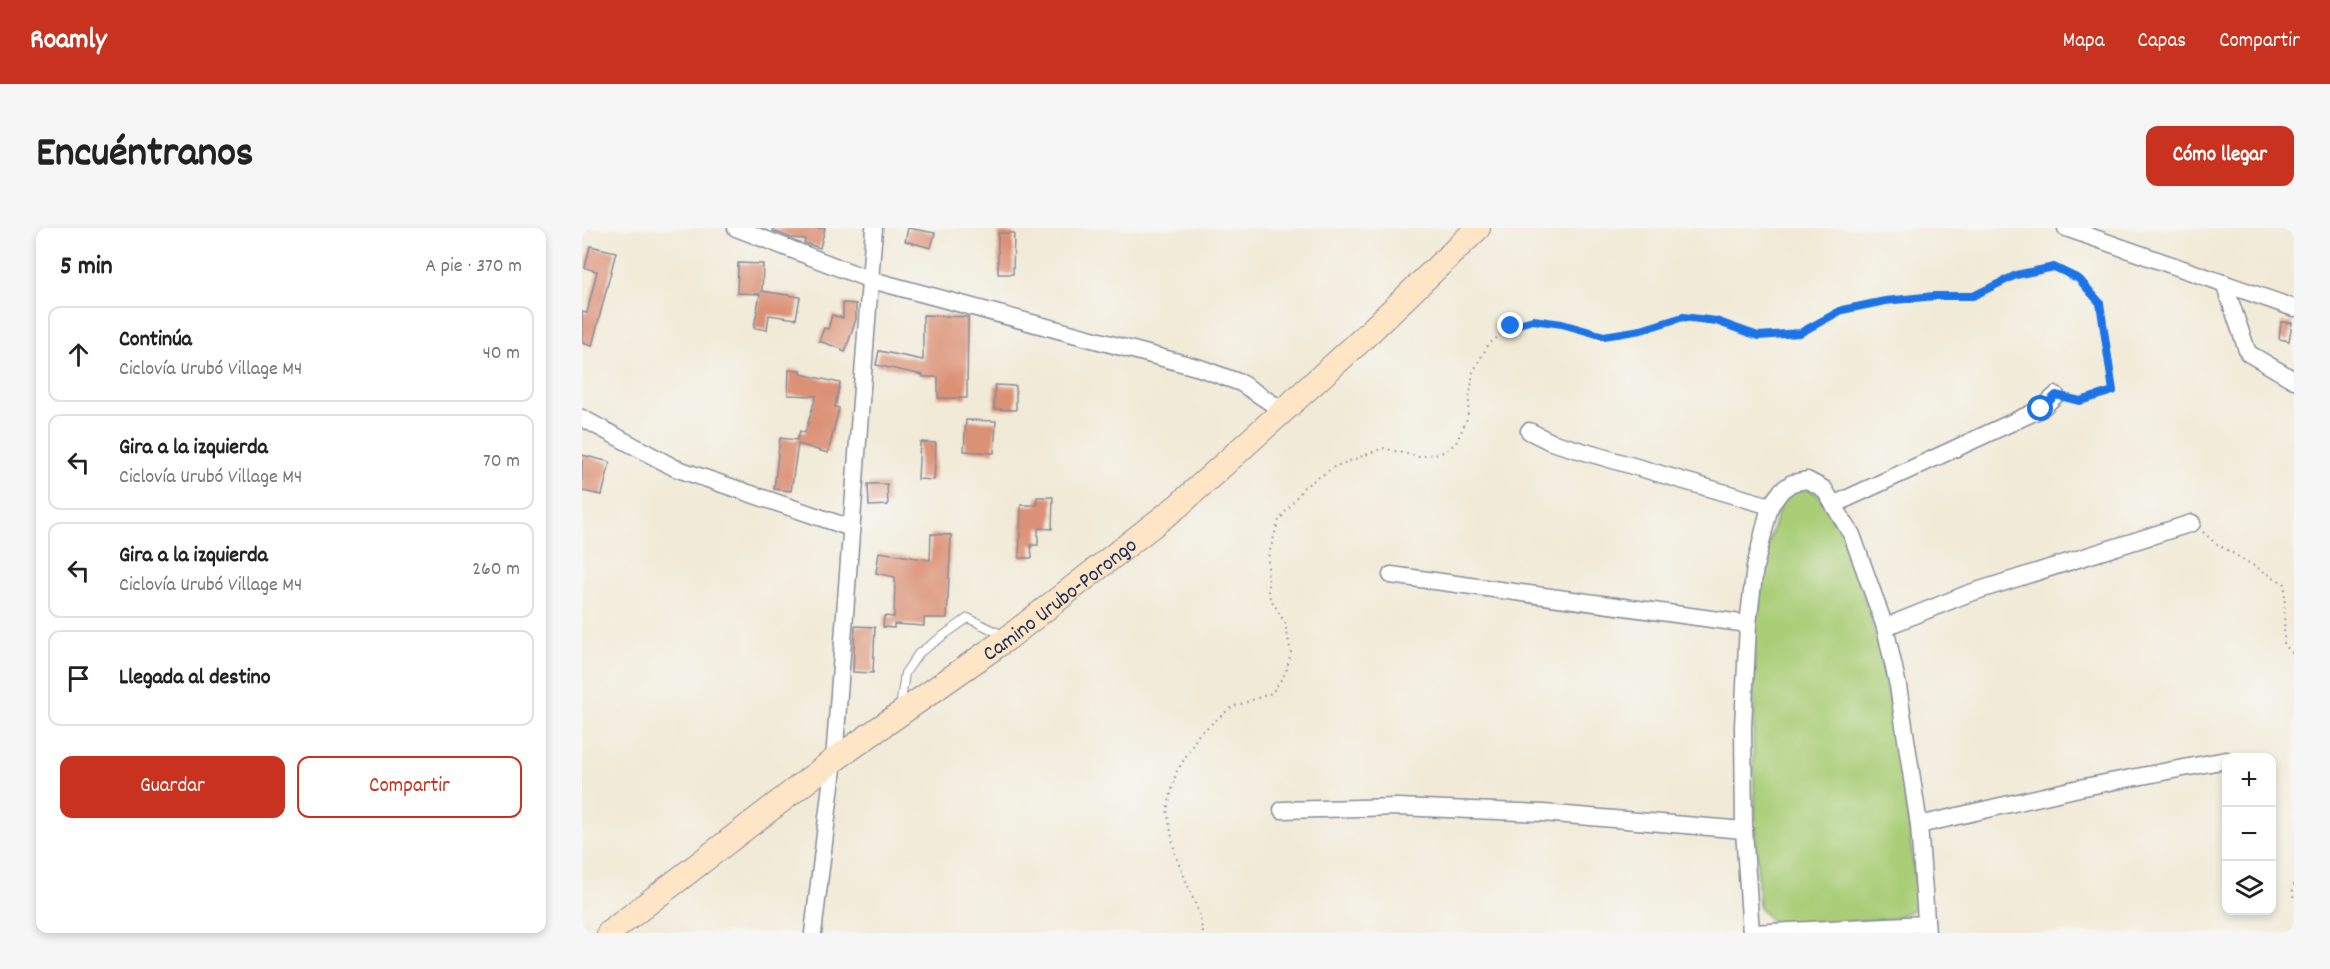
<!DOCTYPE html>
<html lang="es">
<meta charset="utf-8">
<style>
body{margin:0;font-family:Dekko,sans-serif;background:#f6f6f6;color:#222}
.controls{position:absolute;right:18px;bottom:18px;display:grid;overflow:hidden;border-radius:12px;box-shadow:0 3px 9px #0003}
.controls button{width:54px;height:54px;display:grid;place-items:center;padding:0;border:0;border-bottom:2px solid #e0e0e0;background:#fff;color:#222;font:30px sans-serif}
.stop{position:absolute;width:18px;height:18px;margin:-14px;border:4px solid #1a73e8;border-radius:50%;background:#fff}
.stop.end{background:#1a73e8;border-color:#fff;box-shadow:0 2px 6px #0008}
.list{margin:0;padding:0;list-style:none}
h2{display:flex;justify-content:space-between;align-items:center;height:78px;margin:0;padding:0 24px;font-size:26px}
h2 small{font-size:20px;font-weight:400;color:#767676}
.list li{display:grid;grid-template-columns:39px 1fr auto;gap:18px;align-items:center;box-sizing:border-box;height:96px;margin:0 12px 12px;padding:0 12px;border:2px solid #e0e0e0;border-radius:12px}
.list b{display:block;font-size:22px;white-space:nowrap}
.list p{margin:0;font-size:20px;white-space:nowrap;color:#767676}
.list em{font-size:20px;font-style:normal;color:#767676}
.actions{display:flex;gap:12px;padding:18px 24px}
.actions a{flex:1;padding:14px 0;border:2px solid #c8321e;border-radius:12px;text-align:center;font-size:21px;color:#c8321e}
.actions .main{background:#c8321e;color:#fff}
.icon{flex:none;width:33px;height:33px;fill:none;stroke:currentColor;stroke-width:2;stroke-linecap:round;stroke-linejoin:round}
.map{position:relative;flex:none;width:1712px;height:705px;overflow:hidden;border-radius:12px}
header{display:flex;align-items:center;gap:36px;box-sizing:border-box;height:84px;padding:0 30px;background:#c8321e;color:#fff}
header strong{font-size:28px}
nav{display:flex;gap:33px;margin-inline-start:auto;font-size:21px}
.intro{display:flex;align-items:center;justify-content:space-between;box-sizing:border-box;height:144px;padding:0 36px}
h1{margin:0;font-size:42px}
.button{padding:15px 27px;border-radius:12px;background:#c8321e;color:#fff;font-size:21px;font-weight:700}
main{display:flex;gap:36px;padding:0 36px}
aside{flex:1;background:#fff;border-radius:12px;box-shadow:0 3px 9px #0003}
.map>svg:first-child{display:block}
</style>
<header>
<strong>Roamly</strong>
<nav><a>Mapa</a><a>Capas</a><a>Compartir</a></nav>
</header>
<div class="intro"><h1>Encuéntranos</h1><a class="button">Cómo llegar</a></div>
<main>
<aside>
<h2>5 min<small>A pie · 370 m</small></h2>
<ul class="list">
<li><svg class="icon" aria-label="ahead" viewBox="0 0 24 24"><path d="M12 20V5M6 11l6-6 6 6"/></svg><div><b>Continúa</b><p>Ciclovía Urubó Village M4</p></div><em>40 m</em></li>
<li><svg class="icon" aria-label="left" viewBox="0 0 24 24"><path d="M17 20v-9H6M10 6l-5 5 5 5"/></svg><div><b>Gira a la izquierda</b><p>Ciclovía Urubó Village M4</p></div><em>70 m</em></li>
<li><svg class="icon" aria-label="left" viewBox="0 0 24 24"><path d="M17 20v-9H6M10 6l-5 5 5 5"/></svg><div><b>Gira a la izquierda</b><p>Ciclovía Urubó Village M4</p></div><em>260 m</em></li>
<li><svg class="icon" aria-label="arrive" viewBox="0 0 24 24"><path d="M6 21V4h12l-3 4 3 4H6"/></svg><div><b>Llegada al destino</b></div></li>
</ul>
<div class="actions"><a class="main">Guardar</a><a>Compartir</a></div>
</aside>
<div class="map">
<svg width="1712" height="705" viewBox="0 0 1712 705">
<rect width="100%" height="100%" fill="#f6f6f2"/>
<filter id="ink" filterUnits="userSpaceOnUse"><feTurbulence type="fractalNoise" baseFrequency=".0167" numOctaves="2"/><feDisplacementMap in="SourceGraphic" scale="12" xChannelSelector="R" yChannelSelector="G"/><feConvolveMatrix kernelMatrix="1 2 1 2 8 2 1 2 1" color-interpolation-filters="sRGB"/></filter>
<filter id="wash" filterUnits="userSpaceOnUse"><feTurbulence type="fractalNoise" baseFrequency=".008" numOctaves="4" result="noise"/><feDisplacementMap in="SourceGraphic" scale="24" xChannelSelector="R" yChannelSelector="G"/><feGaussianBlur stdDeviation="1.35" result="paint"/><feColorMatrix in="noise" values="0 0 0 0 0 0 0 0 0 0 0 0 0 0 0 0 0 1.4 0 .05"/><feComposite in="paint" operator="in"/></filter>
<g filter="url(#wash)">
<rect width="100%" height="100%" fill="#f1ead6"/>
<path fill="#aace78" stroke="#627e6b" stroke-width="1.5" d="M1220 261C1224 262 1230 262 1233 265 1252 280 1262 310 1270 332 1310 440 1323 557 1335 671L1334 680 1312 691 1243 695 1190 694 1177 679 1171 531 1173 393 1184 324 1198 277 1209 264Z"/>
<g id="blocks">
<g fill="#db9175">
<polygon points="191,0 243,0 238,20 222,15 223,11 209,10 191,3"/>
<polygon points="326,0 353,5 349,20 323,13"/>
<polygon points="416,5 432,5 431,46 416,46"/>
<polygon points="8,18 34,24 10,118 0,115 0,84 5,85 15,43 3,40"/>
<polygon points="156,35 181,36 180,63 218,69 214,91 187,87 185,102 172,100 178,66 155,65"/>
<polygon points="261,75 274,76 274,91 263,124 260,123 260,121 237,113 242,100 246,101 250,87 261,90"/>
<polygon points="341,87 386,89 385,170 356,170 356,149 341,149 341,147 294,137 297,123 341,132"/>
<polygon points="1699,94 1710,95 1707,113 1697,111"/>
<polygon points="207,142 219,142 219,146 258,155 253,179 257,180 246,225 216,216 209,263 192,261 198,210 215,212 218,203 223,205 234,168 206,167"/>
<polygon points="413,157 434,158 434,182 412,181"/>
<polygon points="384,192 414,193 412,225 382,223"/>
<polygon points="338,214 354,215 352,252 336,251"/>
<polygon points="0,227 28,234 20,267 0,263"/>
<polygon points="286,256 305,256 306,277 287,278"/>
<polygon points="455,269 471,269 470,301 456,300 456,317 449,317 450,330 437,330 439,277 455,277"/>
<polygon points="349,306 369,307 365,390 342,390 342,398 312,396 312,400 301,399 302,388 312,389 313,349 294,345 297,324 348,332"/>
<polygon points="273,398 293,399 291,445 271,444"/>
</g>
</g>
</g>
<g filter="url(#ink)">
<use href="#blocks" fill-opacity="0" stroke="#868c9a" stroke-width="1.5"/>
<g fill="none" stroke-linecap="round" stroke-linejoin="round">
<defs>
<polyline id="lane" points="318,480 323,445 337,425 386,390 423,408"/>
<g id="street">
<polyline points="154,0 286,51 618,140 659,155 700,182"/>
<polyline points="1484,0 1712,80"/>
<polyline points="1642,55 1666,125 1712,152"/>
<polyline points="0,190 93,240 269,300"/>
<polyline points="947,203 969,214 1188,278"/>
<polyline points="1253,276 1459,181 1474,167"/>
<polyline points="809,347 1166,396"/>
<polyline points="1303,399 1385,366 1610,295"/>
<polyline points="700,582 816,579 961,585 1162,602"/>
<polyline points="1337,597 1497,560 1644,532"/>
<polyline points="231,705 252,532 292,0"/>
<polyline points="1169,705 1162,602 1161,498 1166,396 1173,339 1188,278 1200,262 1210,255 1225,252 1242,261 1270,307 1303,399 1316,458 1337,597 1345,705"/>
<polyline points="1169,705 1344,696"/>
</g>
<g id="secondary">
<path id="s1" d="M27 705 252 532 426 410 597 277 775 116 896 0"/>
</g>
</defs>
<use href="#lane" stroke="#868c9a" stroke-width="10"/>
<use href="#street" stroke="#868c9a" stroke-width="19"/>
<use href="#secondary" stroke="#868c9a" stroke-width="26"/>
<g stroke="#868c9a" stroke-width="2" stroke-dasharray="1.5 4.5" stroke-linecap="butt">
<polyline points="1621,304 1633,315 1703,356 1702,416 1712,427"/>
<polyline points="1712,656 1710,667 1712,669"/>
<polyline points="621,705 617,685 593,626 585,582 594,545 617,506 650,479 690,465 704,444 709,424 703,395 686,366 686,330 696,294 722,259 752,239 801,220 837,229 862,224 874,215 885,191 891,144 906,117 929,98 951,92 980,96 1022,108 1059,102 1101,89 1134,93 1176,108 1218,105 1260,83 1303,73 1353,68 1391,68 1434,47 1472,39 1497,51 1518,75 1531,163 1498,173 1487,170"/>
</g>
<use href="#lane" stroke="#fff" stroke-width="8"/>
<use href="#street" stroke="#fff" stroke-width="16"/>
<use href="#secondary" stroke="#fde5c5" stroke-width="24"/>
</g>
</g>
<g fill="none" stroke-linecap="round" stroke-linejoin="round" filter="url(#ink)">
<polyline stroke="#1a73e8" stroke-width="8" points="929,98 951,92 980,96 1022,108 1059,102 1101,89 1134,93 1176,108 1218,105 1260,82 1303,73 1353,68 1391,68 1434,47 1472,39 1497,51 1518,75 1531,163 1498,173 1474,167 1459,181"/>
</g>
<g text-anchor="middle" stroke-width="4.5" stroke-linejoin="round" paint-order="stroke">
<g font-size="22" fill="#1b2f5e" stroke="#f6f6f2">
<text dy="8" stroke="none"><textPath href="#s1" startOffset="561">Camino Urubo-Porongo</textPath></text>
</g>
</g>
</svg>
<div class="controls">
<button>+</button>
<button>−</button>
<button><svg class="icon" aria-label="layers" viewBox="0 0 24 24"><path d="M12 4l9 5-9 5-9-5zM3 14l9 5 9-5"/></svg></button>
</div>
<div class="stop" style="left:1459px;top:181px"></div>
<div class="stop end" style="left:929px;top:98px"></div>
</div>
</main>
